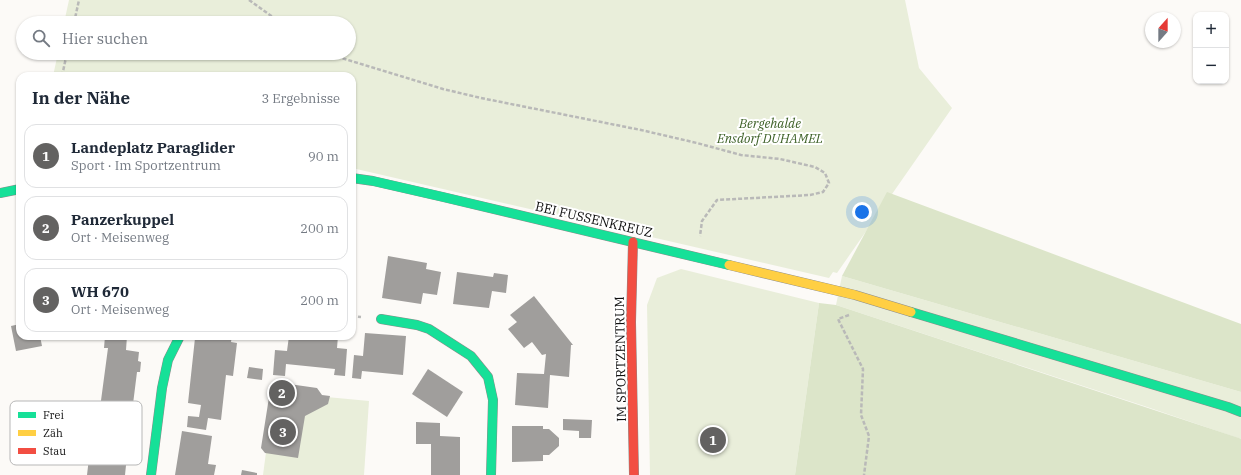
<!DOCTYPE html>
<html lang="de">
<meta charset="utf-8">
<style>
body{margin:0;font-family:"IBM Plex Serif",serif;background:#f2f2f3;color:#1f2937}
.controls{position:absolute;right:12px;top:12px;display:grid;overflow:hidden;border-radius:8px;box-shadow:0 1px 3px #0004}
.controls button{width:36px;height:36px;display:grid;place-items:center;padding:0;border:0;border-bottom:1px solid #e0e1e3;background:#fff;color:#1f2937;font:20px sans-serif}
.compass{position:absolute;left:1145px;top:12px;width:36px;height:36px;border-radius:50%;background:#fff;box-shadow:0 1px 3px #0004;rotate:21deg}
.you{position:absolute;left:862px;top:212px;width:14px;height:14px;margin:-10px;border:3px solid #fff;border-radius:50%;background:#1a73e8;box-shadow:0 0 0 6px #1a73e833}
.badge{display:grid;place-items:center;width:26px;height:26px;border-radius:50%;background:#636261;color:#fff;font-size:13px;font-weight:700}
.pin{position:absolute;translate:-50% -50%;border:2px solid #fff;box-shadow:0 1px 4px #0006}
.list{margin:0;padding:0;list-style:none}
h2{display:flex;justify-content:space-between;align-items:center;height:52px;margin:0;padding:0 16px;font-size:17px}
h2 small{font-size:13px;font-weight:400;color:#747a83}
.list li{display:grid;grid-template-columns:26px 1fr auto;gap:12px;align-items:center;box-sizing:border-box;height:64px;margin:0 8px 8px;padding:0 8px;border:1px solid #e0e1e3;border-radius:12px}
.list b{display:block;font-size:15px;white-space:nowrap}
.list p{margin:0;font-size:13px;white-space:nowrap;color:#747a83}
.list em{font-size:13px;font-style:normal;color:#747a83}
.icon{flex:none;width:22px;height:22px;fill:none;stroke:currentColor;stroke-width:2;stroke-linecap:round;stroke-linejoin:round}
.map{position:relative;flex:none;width:1241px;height:475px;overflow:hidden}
.search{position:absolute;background:#fff;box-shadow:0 1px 3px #0004;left:16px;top:16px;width:340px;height:44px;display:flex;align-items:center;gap:10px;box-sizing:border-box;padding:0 14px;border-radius:22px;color:#747a83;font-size:15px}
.panel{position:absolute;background:#fff;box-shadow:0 1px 3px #0004;left:16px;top:72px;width:340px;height:268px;border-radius:12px}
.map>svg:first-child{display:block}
</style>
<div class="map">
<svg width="1241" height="475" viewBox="0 0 1241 475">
<rect width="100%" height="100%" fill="#fcfaf7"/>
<g fill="#e9eeda">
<polygon points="69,0 905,0 919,68 952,108 837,273 833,272 829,278 352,168 352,76 53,76 58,53 349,53 349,23 64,23"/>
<polygon points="681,269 819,303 795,475 650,475 647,305 657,278"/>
<polygon points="842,276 1241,392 1241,439 1147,407 836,305"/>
<polygon points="274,392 369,401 364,475 263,475"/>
</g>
<g fill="#dce5c9">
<polygon points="887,192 1241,324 1241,392 842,276"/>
<polygon points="819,303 836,305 1239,438 1241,439 1241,475 795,475"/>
</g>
<g fill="#a09e9c">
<polygon points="20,255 20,275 19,275 16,256"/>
<polygon points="388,256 427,263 426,269 441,272 437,295 423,293 421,304 382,298"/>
<polygon points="457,272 493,277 494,273 508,275 506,293 492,291 489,308 453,304"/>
<polygon points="534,296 573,345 571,345 569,377 550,375 548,408 515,405 517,373 544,374 546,354 542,355 532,342 524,348 508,329 517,322 510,315"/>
<polygon points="20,324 20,336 40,336 42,346 16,351 11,326"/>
<polygon points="365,333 406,336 403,375 362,371 361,379 352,378 354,355 363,356"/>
<polygon points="105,336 127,336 126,350 139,352 138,361 141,362 140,372 137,372 132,412 117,410 113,444 128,446 125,475 87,475 91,441 86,440 90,407 100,408 108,348 104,348"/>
<polygon points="206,336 232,336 231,342 237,343 233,376 226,375 221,420 208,418 206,430 187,427 188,416 199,417 201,405 188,403 195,338 206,339"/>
<polygon points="289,336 338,336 337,348 347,349 345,376 334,375 335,369 286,364 285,376 273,375 275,350 287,351"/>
<polygon points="249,367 263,369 262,380 247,378"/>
<polygon points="428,369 463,392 447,417 412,394"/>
<polygon points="282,383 317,388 322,395 330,396 328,404 305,416 298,458 265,453 261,448 270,391"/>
<polygon points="563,419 592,420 591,438 579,438 579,431 563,430"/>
<polygon points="416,422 440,423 440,436 460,437 460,475 431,475 431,444 416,444"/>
<polygon points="512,426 543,426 543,429 549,429 559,438 559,446 549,455 543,455 543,461 512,462"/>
<polygon points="182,431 212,436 208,464 216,465 214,475 175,475"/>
<polygon points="242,470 257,473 257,475 241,475"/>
</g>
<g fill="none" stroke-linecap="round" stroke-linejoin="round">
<defs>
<g id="fast">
<polyline points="352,178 373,181 443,197 729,265"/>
<polyline points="0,193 20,189"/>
<polyline points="911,312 1228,407 1241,412"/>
<polyline points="381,319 417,325 429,329 471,356 488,377 493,400 491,475"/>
<polyline points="151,475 162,388 168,360 180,336"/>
</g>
<polyline id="slow" points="729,265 855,295 911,312"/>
<polyline id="jam" points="633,242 631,322 634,475"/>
</defs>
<use href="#fast" stroke="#8d8c8b" stroke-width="10"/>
<use href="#slow" stroke="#8d8c8b" stroke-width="10"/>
<use href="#jam" stroke="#8d8c8b" stroke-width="10"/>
<g stroke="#b9b9b8" stroke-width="2.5" stroke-dasharray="4 2" stroke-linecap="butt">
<polyline points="249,0 281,23"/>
<polyline points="74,23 79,0"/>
<polyline points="332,53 338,57 443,89 481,98 641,130 697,143 741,155 780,159 815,167 825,173 829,183 823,192 810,195 717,200 702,221 700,236"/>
<polyline points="62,76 67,53"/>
<polyline points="849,315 838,319 863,369 861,415 869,436 864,475"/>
<polyline points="352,316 361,317"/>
</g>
<use href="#fast" stroke="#16e098" stroke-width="9"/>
<use href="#slow" stroke="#ffcf43" stroke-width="9"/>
<use href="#jam" stroke="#f24e42" stroke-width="9"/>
</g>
<g text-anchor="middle" stroke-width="4" stroke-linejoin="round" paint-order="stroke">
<g font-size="13" font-style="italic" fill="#3e6128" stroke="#fff">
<text x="770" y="128">Bergehalde<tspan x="770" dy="15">Ensdorf DUHAMEL</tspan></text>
</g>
<g font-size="13" fill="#101010" stroke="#fff">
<text transform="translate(594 219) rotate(13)" y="5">BEI FUSSENKREUZ</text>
<text transform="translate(620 359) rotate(-91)" y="5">IM SPORTZENTRUM</text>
</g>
</g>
<rect x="10" y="401" width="132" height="64" rx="6" fill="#fff" stroke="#b7b7b7" stroke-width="1"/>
<rect x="18" y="412" width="18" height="6" fill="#16e098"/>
<rect x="18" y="430" width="18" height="6" fill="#ffcf43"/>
<rect x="18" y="448" width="18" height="6" fill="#f24e42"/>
<g font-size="11" fill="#101010">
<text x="43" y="419">Frei</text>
<text x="43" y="437">Zäh</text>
<text x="43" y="455">Stau</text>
</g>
</svg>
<div class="controls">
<button>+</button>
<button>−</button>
</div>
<svg class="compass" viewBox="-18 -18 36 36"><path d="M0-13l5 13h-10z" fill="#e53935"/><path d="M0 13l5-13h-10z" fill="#747a83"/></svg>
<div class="you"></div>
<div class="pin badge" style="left:713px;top:440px">1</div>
<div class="pin badge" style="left:282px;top:393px">2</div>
<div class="pin badge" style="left:283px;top:432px">3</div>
<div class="search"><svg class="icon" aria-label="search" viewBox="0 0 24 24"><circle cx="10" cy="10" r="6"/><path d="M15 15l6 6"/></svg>Hier suchen</div>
<section class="panel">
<h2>In der Nähe<small>3 Ergebnisse</small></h2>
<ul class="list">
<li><span class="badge">1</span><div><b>Landeplatz Paraglider</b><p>Sport · Im Sportzentrum</p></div><em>90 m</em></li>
<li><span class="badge">2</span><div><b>Panzerkuppel</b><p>Ort · Meisenweg</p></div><em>200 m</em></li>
<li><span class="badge">3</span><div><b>WH 670</b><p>Ort · Meisenweg</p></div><em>200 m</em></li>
</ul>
</section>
</div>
